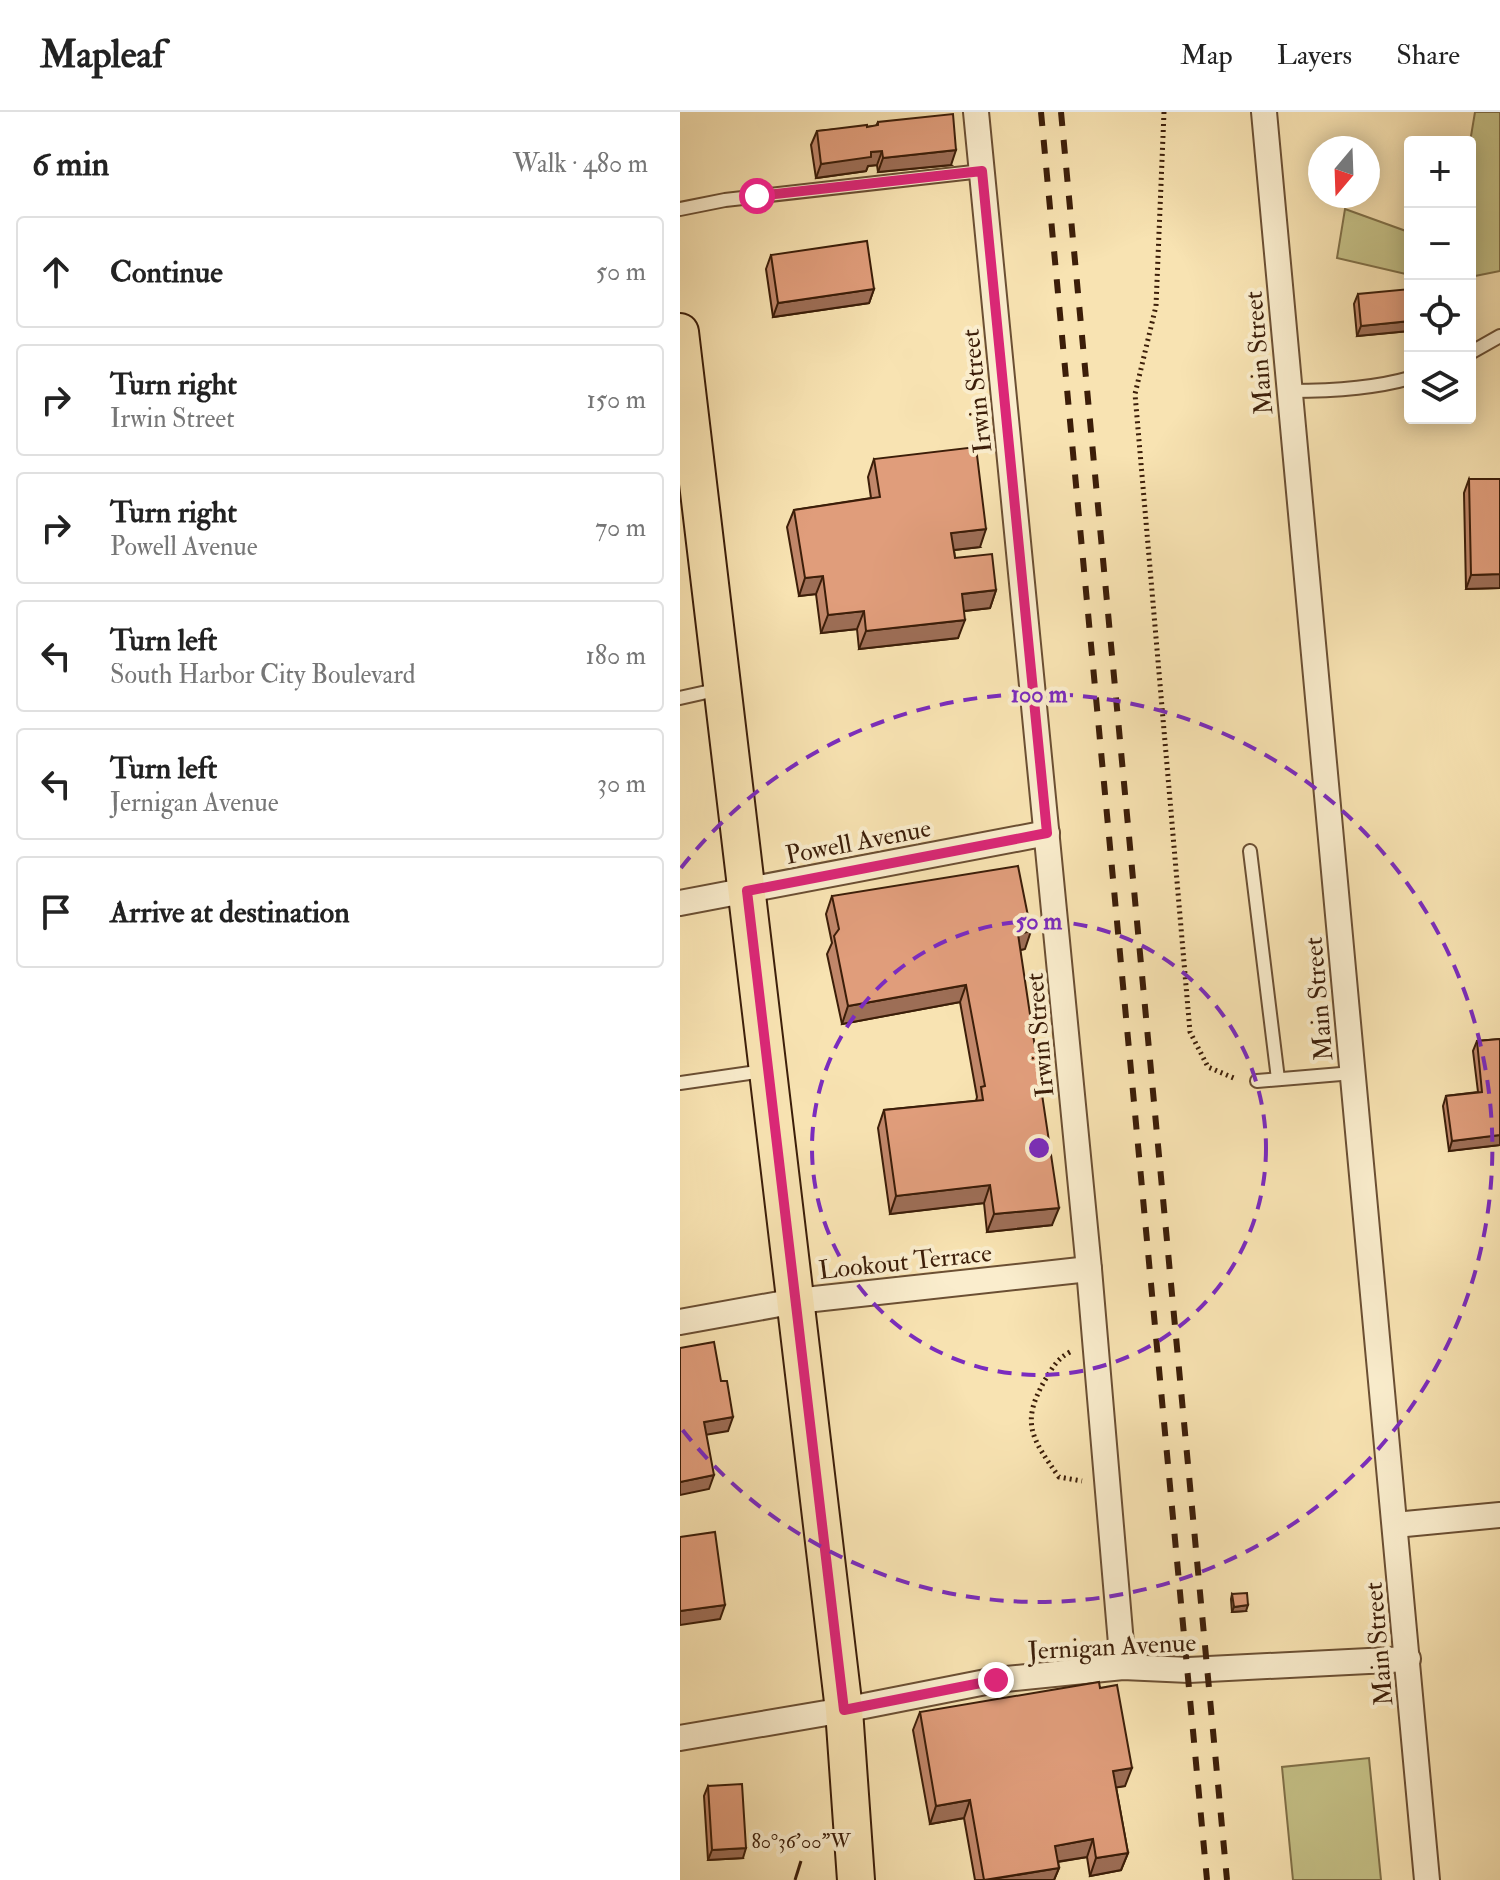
<!DOCTYPE html>
<meta charset="utf-8">
<style>
body{margin:0;font-family:"IM FELL Double Pica",serif;background:#f6f6f6;color:#222}
.controls{position:absolute;right:24px;top:24px;display:grid;overflow:hidden;border-radius:8px;box-shadow:0 4px 20px #0003}
.controls button{width:72px;height:72px;display:grid;place-items:center;padding:0;border:0;border-bottom:2px solid #e0e0e0;background:#fff;color:#222;font:40px sans-serif}
.compass{position:absolute;left:628px;top:24px;width:72px;height:72px;border-radius:50%;background:#fff;box-shadow:0 4px 20px #0003;rotate:199deg}
.stop{position:absolute;width:24px;height:24px;margin:-18px;border:6px solid #db2777;border-radius:50%;background:#fff}
.stop.end{background:#db2777;border-color:#fff;box-shadow:0 2px 8px #0008}
.list{margin:0;padding:0;list-style:none}
h2{display:flex;justify-content:space-between;align-items:center;height:104px;margin:0;padding:0 32px;font-size:34px}
h2 small{font-size:26px;font-weight:400;color:#767676}
.list li{display:grid;grid-template-columns:52px 1fr auto;gap:24px;align-items:center;box-sizing:border-box;height:112px;margin:0 16px 16px;padding:0 16px;border:2px solid #e0e0e0;border-radius:8px}
.list b{display:block;font-size:30px;white-space:nowrap}
.list p{margin:0;font-size:26px;white-space:nowrap;color:#767676}
.list em{font-size:26px;font-style:normal;color:#767676}
.icon{flex:none;width:44px;height:44px;fill:none;stroke:currentColor;stroke-width:2;stroke-linecap:round;stroke-linejoin:round}
.map{position:relative;flex:none;width:820px;height:1768px;overflow:hidden}
header{display:flex;align-items:center;gap:48px;box-sizing:border-box;height:112px;padding:0 40px;background:#fff;border-bottom:2px solid #e0e0e0}
header strong{font-size:38px}
nav{display:flex;gap:44px;margin-inline-start:auto;font-size:28px}
main{display:flex}
aside{flex:1;background:#fff}
.map>svg:first-child{display:block}
</style>
<header>
<strong>Mapleaf</strong>
<nav><a>Map</a><a>Layers</a><a>Share</a></nav>
</header>
<main>
<aside>
<h2>6 min<small>Walk · 480 m</small></h2>
<ul class="list">
<li><svg class="icon" aria-label="ahead" viewBox="0 0 24 24"><path d="M12 20V5M6 11l6-6 6 6"/></svg><div><b>Continue</b></div><em>50 m</em></li>
<li><svg class="icon" aria-label="right" viewBox="0 0 24 24"><path d="M7 20v-9h11M14 6l5 5-5 5"/></svg><div><b>Turn right</b><p>Irwin Street</p></div><em>150 m</em></li>
<li><svg class="icon" aria-label="right" viewBox="0 0 24 24"><path d="M7 20v-9h11M14 6l5 5-5 5"/></svg><div><b>Turn right</b><p>Powell Avenue</p></div><em>70 m</em></li>
<li><svg class="icon" aria-label="left" viewBox="0 0 24 24"><path d="M17 20v-9H6M10 6l-5 5 5 5"/></svg><div><b>Turn left</b><p>South Harbor City Boulevard</p></div><em>180 m</em></li>
<li><svg class="icon" aria-label="left" viewBox="0 0 24 24"><path d="M17 20v-9H6M10 6l-5 5 5 5"/></svg><div><b>Turn left</b><p>Jernigan Avenue</p></div><em>30 m</em></li>
<li><svg class="icon" aria-label="arrive" viewBox="0 0 24 24"><path d="M6 21V4h12l-3 4 3 4H6"/></svg><div><b>Arrive at destination</b></div></li>
</ul>
</aside>
<div class="map">
<svg width="820" height="1768" viewBox="0 0 820 1768">
<rect width="100%" height="100%" fill="#f8e3b2"/>
<filter id="stains"><feTurbulence type="fractalNoise" baseFrequency=".0025" numOctaves="4"/><feColorMatrix values="0 0 0 0 .2 0 0 0 0 .09 0 0 0 0 .02 0 0 0 .5 -.17"/></filter>
<radialGradient id="worn" r=".72"><stop offset=".6" stop-color="#630" stop-opacity="0"/><stop offset="1" stop-color="#630" stop-opacity=".3"/></radialGradient>
<g fill="#c5c187" stroke="#807048" stroke-width="2">
<polygon points="795,0 820,0 820,159 790,165 790,30"/>
<polygon points="665,97 726,119 730,115 730,163 657,146"/>
<polygon points="689,1646 701,1768 613,1768 602,1655"/>
</g>
<g fill="none" stroke-linecap="round" stroke-linejoin="round">
<defs>
<g id="service">
<polyline points="0,97 45,88 302,59"/>
<polyline points="790,241 820,224"/>
<path d="M610 279C649 279 692 277 730 266"/>
<polyline points="0,586 40,577"/>
<polyline points="570,739 598,967"/>
<polyline points="577,969 673,961"/>
<polyline points="0,971 84,959"/>
</g>
<g id="minor">
<polyline points="296,0 409,1157 443,1555"/>
<polyline points="584,0 747,1768"/>
<polyline points="0,791 367,721"/>
<polyline points="0,1210 116,1189 409,1157"/>
<polyline points="715,1413 820,1403"/>
<polyline points="0,1626 164,1598 316,1568 443,1555 509,1558 728,1547"/>
</g>
<polyline id="primary" points="0,220 164,1598 176,1768"/>
</defs>
<use href="#service" stroke="#6b4f33" stroke-width="16"/>
<use href="#minor" stroke="#6b4f33" stroke-width="28"/>
<use href="#primary" stroke="#3c1e09" stroke-width="40"/>
<g stroke="#3c1e09" stroke-width="5" stroke-dasharray="2 4" stroke-linecap="butt">
<polyline points="484,0 476,194 455,282 510,920 528,955 556,967"/>
<path d="M390 1240C377 1247 373 1255 365 1268 340 1311 352 1327 379 1365L402 1369"/>
</g>
<use href="#service" stroke="#faedcd" stroke-width="12"/>
<use href="#minor" stroke="#faedcd" stroke-width="24"/>
<use href="#primary" stroke="#f8e3b2" stroke-width="36"/>
<g stroke="#3c1e09" stroke-width="6" stroke-dasharray="14 14" stroke-linecap="butt">
<polyline points="361,0 527,1768"/>
<polyline points="381,0 547,1768"/>
</g>
</g>
<g fill="#c1876a" stroke="#3c1e09" stroke-width="2">
<polygon points="198,10 271,53 198,60 197,53 188,54 186,59 136,66 131,33 137,19 196,14"/>
<polygon points="91,143 194,177 189,191 93,205 86,157"/>
<polygon points="678,182 729,219 677,224 674,192"/>
<polygon points="194,347 300,435 274,438 275,446 316,478 310,496 284,499 278,526 179,537 177,517 141,521 136,482 119,484 107,415 114,398 191,386 188,365"/>
<polygon points="789,367 820,476 786,477 784,381"/>
<polygon points="152,784 345,837 340,838 372,1113 307,1120 304,1091 210,1102 198,1016 204,998 296,989 297,985 280,890 162,912 147,842 152,831 146,802"/>
<polygon points="820,927 820,1033 769,1039 763,994 766,984 798,980 793,939 797,929"/>
<polygon points="552,1482 566,1499 552,1500 551,1487"/>
<polygon points="240,1600 445,1674 436,1675 448,1741 441,1758 410,1764 407,1745 378,1750 379,1756 374,1768 295,1768 284,1706 250,1712 233,1618"/>
<polygon points="28,1674 63,1746 28,1748 24,1684"/>
</g>
<g fill="#9d6e56" stroke="#3c1e09" stroke-width="2">
<polygon points="276,38 271,53 198,60 203,46"/>
<polygon points="202,39 197,53 188,54 186,59 136,66 141,52 191,40"/>
<polygon points="194,177 189,191 93,205 98,191"/>
<polygon points="730,209 729,219 677,224 681,214"/>
<polygon points="306,417 300,435 265,439 271,421"/>
<polygon points="820,462 820,476 786,477 791,463"/>
<polygon points="143,464 136,482 119,484 125,466"/>
<polygon points="316,478 310,496 275,500 282,482"/>
<polygon points="184,499 177,517 141,521 148,503"/>
<polygon points="285,508 278,526 179,537 186,519"/>
<polygon points="351,819 345,837 332,840 338,822"/>
<polygon points="286,873 280,890 162,912 168,894"/>
<polygon points="820,1023 820,1033 769,1039 772,1029"/>
<polygon points="310,1073 304,1091 210,1102 216,1084"/>
<polygon points="379,1096 372,1113 307,1120 314,1102"/>
<polygon points="53,1305 48,1319 19,1324 24,1310"/>
<polygon points="34,1363 29,1377 0,1383 0,1370"/>
<polygon points="45,1493 40,1507 0,1513 0,1499"/>
<polygon points="568,1493 566,1499 552,1500 554,1495"/>
<polygon points="452,1656 445,1674 427,1677 433,1659"/>
<polygon points="290,1688 284,1706 250,1712 256,1694"/>
<polygon points="413,1727 407,1745 368,1751 375,1734"/>
<polygon points="66,1736 63,1746 28,1748 32,1738"/>
<polygon points="448,1741 441,1758 410,1764 416,1746"/>
<polygon points="379,1756 374,1768 307,1768"/>
</g>
<g fill="#e09d7b" stroke="#3c1e09" stroke-width="2">
<polygon points="273,2 276,38 203,46 202,39 191,40 191,45 141,52 137,19 187,13 187,15 198,13 198,10"/>
<polygon points="187,129 194,177 98,191 91,143"/>
<polygon points="730,177 730,209 681,214 678,182"/>
<polygon points="296,335 306,417 271,421 275,446 312,442 316,478 282,482 285,508 186,519 184,499 148,503 143,464 125,466 114,398 200,385 194,347"/>
<polygon points="789,367 820,367 820,462 791,463"/>
<polygon points="338,754 351,819 338,822 379,1096 314,1102 310,1073 216,1084 204,998 303,988 301,975 305,974 286,873 168,894 154,824 159,817 152,784"/>
<polygon points="820,927 820,1023 772,1029 766,984 802,980 797,929"/>
<polygon points="34,1230 41,1269 47,1269 53,1305 24,1310 34,1363 0,1370 0,1236"/>
<polygon points="35,1420 45,1493 0,1499 0,1425"/>
<polygon points="567,1481 568,1493 554,1495 552,1482"/>
<polygon points="419,1570 420,1576 437,1573 452,1656 433,1659 448,1741 416,1746 413,1727 375,1734 379,1756 304,1768 290,1688 256,1694 240,1600"/>
<polygon points="62,1672 66,1736 32,1738 28,1674"/>
</g>
<g fill="none" stroke-linecap="round" stroke-linejoin="round">
<polyline stroke="#db2777" stroke-width="10" points="77,84 302,59 367,721 67,779 164,1598 316,1568"/>
</g>
<path fill="none" stroke="#3c1e09" stroke-width="3" d="M115 1768 121 1749"/>
<g fill="none" stroke="#7b2cbf" stroke-width="4" stroke-dasharray="14 10">
<circle cx="359" cy="1036" r="227"/>
<path d="M1 756A454 454 0 1 1 1 1316"/>
</g>
<g text-anchor="middle" stroke-width="8" stroke-linejoin="round" paint-order="stroke">
<g font-size="26" fill="#3c1e09" stroke="#faedcd">
<text transform="translate(578 241) rotate(-95)" y="9">Main Street</text>
<text transform="translate(296 279) rotate(-96)" y="9">Irwin Street</text>
<text transform="translate(178 729) rotate(-11)" y="9">Powell Avenue</text>
<text transform="translate(638 887) rotate(-95)" y="9">Main Street</text>
<text transform="translate(359 923) rotate(-95)" y="9">Irwin Street</text>
<text transform="translate(225 1149) rotate(-6)" y="9">Lookout Terrace</text>
<text transform="translate(698 1532) rotate(-95)" y="9">Main Street</text>
<text transform="translate(432 1534) rotate(-3)" y="9">Jernigan Avenue</text>
</g>
</g>
<g font-size="20" text-anchor="middle" fill="#3c1e09" stroke="#faedcd" stroke-width="8" stroke-linejoin="round" paint-order="stroke">
<text x="121" y="1736">80°36'00"W</text>
</g>
<circle cx="359" cy="1036" r="12" fill="#7b2cbf" stroke="#faedcd" stroke-width="4"/>
<g font-size="24" text-anchor="middle" font-weight="bold" fill="#7b2cbf" stroke="#faedcd" stroke-width="8" stroke-linejoin="round" paint-order="stroke">
<text x="359" y="590">100 m</text>
<text x="359" y="817">50 m</text>
</g>
<rect width="100%" height="100%" filter="url(#stains)"/>
<rect width="100%" height="100%" fill="url(#worn)"/>
</svg>
<div class="controls">
<button>+</button>
<button>−</button>
<button><svg class="icon" aria-label="locate" viewBox="0 0 24 24"><circle cx="12" cy="12" r="6"/><path d="M12 2v4M12 18v4M2 12h4M18 12h4"/></svg></button>
<button><svg class="icon" aria-label="layers" viewBox="0 0 24 24"><path d="M12 4l9 5-9 5-9-5zM3 14l9 5 9-5"/></svg></button>
</div>
<svg class="compass" viewBox="-18 -18 36 36"><path d="M0-13l5 13h-10z" fill="#e53935"/><path d="M0 13l5-13h-10z" fill="#767676"/></svg>
<div class="stop" style="left:77px;top:84px"></div>
<div class="stop end" style="left:316px;top:1568px"></div>
</div>
</main>
